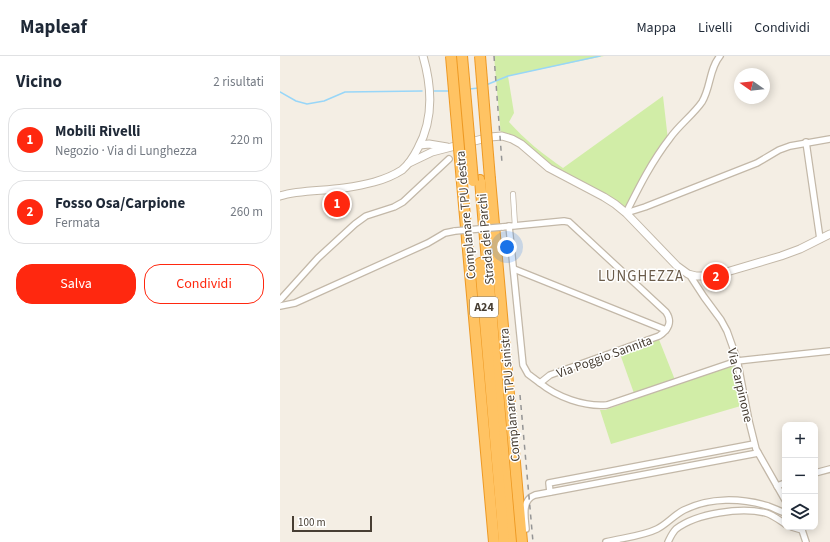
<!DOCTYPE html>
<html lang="it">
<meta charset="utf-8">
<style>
body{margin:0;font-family:"Source Sans 3",sans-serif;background:#f2f2f3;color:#1f2937}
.controls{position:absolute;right:12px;bottom:12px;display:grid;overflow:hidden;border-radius:8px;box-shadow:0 2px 10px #0003}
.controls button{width:36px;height:36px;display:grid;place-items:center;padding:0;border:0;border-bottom:1px solid #e0e1e3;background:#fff;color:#1f2937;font:20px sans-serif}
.compass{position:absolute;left:454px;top:12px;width:36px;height:36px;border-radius:50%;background:#fff;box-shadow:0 2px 10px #0003;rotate:284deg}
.scale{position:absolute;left:12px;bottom:10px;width:80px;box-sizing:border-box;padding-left:4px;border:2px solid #473e33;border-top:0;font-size:11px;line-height:14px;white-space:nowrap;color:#473e33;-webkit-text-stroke:3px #fff;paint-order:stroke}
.you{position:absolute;left:227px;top:191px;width:14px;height:14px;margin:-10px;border:3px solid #fff;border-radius:50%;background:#1a73e8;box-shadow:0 0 0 6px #1a73e833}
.badge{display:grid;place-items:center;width:26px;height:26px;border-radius:50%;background:#ff280f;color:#fff;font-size:13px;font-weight:700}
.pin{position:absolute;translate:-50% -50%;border:2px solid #fff;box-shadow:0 1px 4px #0006}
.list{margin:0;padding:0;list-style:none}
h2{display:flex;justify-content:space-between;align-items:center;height:52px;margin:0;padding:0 16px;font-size:17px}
h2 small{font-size:13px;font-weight:400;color:#747a83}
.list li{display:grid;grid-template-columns:26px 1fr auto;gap:12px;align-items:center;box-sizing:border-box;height:64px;margin:0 8px 8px;padding:0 8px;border:1px solid #e0e1e3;border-radius:16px}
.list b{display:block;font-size:15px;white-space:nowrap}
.list p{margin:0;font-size:13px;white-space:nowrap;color:#747a83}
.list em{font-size:13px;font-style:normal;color:#747a83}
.actions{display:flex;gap:8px;padding:12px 16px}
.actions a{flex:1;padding:9px 0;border:1px solid #ff280f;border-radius:16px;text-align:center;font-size:14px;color:#ff280f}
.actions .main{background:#ff280f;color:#fff}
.icon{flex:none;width:22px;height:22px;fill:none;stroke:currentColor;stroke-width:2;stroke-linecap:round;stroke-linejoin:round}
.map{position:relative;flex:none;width:550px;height:486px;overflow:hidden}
header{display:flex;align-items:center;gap:24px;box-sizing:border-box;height:56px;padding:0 20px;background:#fff;border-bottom:1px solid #e0e1e3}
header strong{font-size:19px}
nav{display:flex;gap:22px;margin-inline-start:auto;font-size:14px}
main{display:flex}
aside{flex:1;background:#fff}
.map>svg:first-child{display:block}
</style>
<header>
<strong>Mapleaf</strong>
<nav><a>Mappa</a><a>Livelli</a><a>Condividi</a></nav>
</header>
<main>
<aside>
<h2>Vicino<small>2 risultati</small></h2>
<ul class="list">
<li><span class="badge">1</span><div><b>Mobili Rivelli</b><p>Negozio · Via di Lunghezza</p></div><em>220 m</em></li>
<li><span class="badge">2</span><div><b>Fosso Osa/Carpione</b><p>Fermata</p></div><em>260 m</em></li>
</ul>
<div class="actions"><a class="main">Salva</a><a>Condividi</a></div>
</aside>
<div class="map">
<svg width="550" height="486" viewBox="0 0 550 486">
<rect width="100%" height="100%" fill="#f4eee4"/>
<g fill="#d1eda7">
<path d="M214 0H324L228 20 234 57 229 66C245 84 264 99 283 112L383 40 388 84 346 157 284 120 243 89 221 80Z"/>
<polygon points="378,281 395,324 455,303 464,349 331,388 320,354 325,354 356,343 339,295"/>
</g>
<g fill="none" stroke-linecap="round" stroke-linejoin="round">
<g stroke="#98d6f8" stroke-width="1.5">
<polyline points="206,29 228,20 320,0"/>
<polyline points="189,33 199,32"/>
<polyline points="153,35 171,35"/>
<polyline points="0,36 16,45 27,48 44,45 65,36 142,35"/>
</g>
<defs>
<polyline id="pedestrian" points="233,138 235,170"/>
<g id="minor">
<polyline points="526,86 540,183"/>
<polyline points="346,157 365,151 477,107 499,94 510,90 550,83"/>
<path d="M346 157C359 131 372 105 390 82 399 69 413 59 422 46 431 31 429 13 440 0"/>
<polyline points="229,170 243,309 248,318 260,327"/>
<path d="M222 171 284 165 289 166 386 256C393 266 388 274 379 280L270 319 260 327C277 341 304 351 327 349L457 305 550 295"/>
<polyline points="234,213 386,274"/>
<polyline points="409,218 424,241 441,264 447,275 457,303 469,365 476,393 505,444"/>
<polyline points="0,244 38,202 75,168 86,160 114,151 123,146 169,103"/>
<polyline points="0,250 15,247 148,187 165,177 175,175"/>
<polyline points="535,417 550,413"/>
<polyline points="497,430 505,427"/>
<polyline points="270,436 269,427 474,388"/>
<polyline points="512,471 522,474"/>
<polyline points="521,471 526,486"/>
<path d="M246 473C245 461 241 444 255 439L478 397"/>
<path d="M326 486C342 482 363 480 377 473 387 468 394 459 404 454 430 441 461 442 488 450 494 452 499 455 505 457"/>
<path d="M388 486C390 482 392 477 396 473 417 457 461 451 486 457 493 459 499 464 505 468"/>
</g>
<g id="tertiary">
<polyline points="140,89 149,88 167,91"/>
<polyline points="129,107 152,96 210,81 222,80 232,83 241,88 269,112 324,141 335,148 346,157 397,210 408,218 416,220 433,220 501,200 520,193 550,178"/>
<path d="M0 140C18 134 44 135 64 132 84 129 105 125 122 114 129 108 134 100 138 92 154 63 152 31 143 0"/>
</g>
<g id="motorway">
<polyline points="210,123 242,486"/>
<polyline points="200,124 231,486"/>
<polyline points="182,127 214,486"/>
<polyline points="200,207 224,486"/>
</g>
</defs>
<use href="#pedestrian" stroke="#c3b8a8" stroke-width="6"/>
<use href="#minor" stroke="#c3b8a8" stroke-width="8"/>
<use href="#tertiary" stroke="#c3b8a8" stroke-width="9"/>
<use href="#motorway" stroke="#ee9923" stroke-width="12"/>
<use href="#pedestrian" stroke="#fff" stroke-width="4.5"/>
<use href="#minor" stroke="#fff" stroke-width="5.5"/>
<use href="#tertiary" stroke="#fff" stroke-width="7"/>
<use href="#motorway" stroke="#ffc363" stroke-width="10"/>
<g stroke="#959595" stroke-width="1.5" stroke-dasharray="5 5" stroke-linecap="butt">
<polyline points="214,0 222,107"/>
<polyline points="240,339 253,486"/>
</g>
<defs>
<polyline id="minor-bridge" points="175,175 222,171"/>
<g id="motorway-bridge">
<polyline points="171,0 182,127"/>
<polyline points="182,0 193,125"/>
<polyline points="200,0 210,123"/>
</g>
</defs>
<use href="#minor-bridge" stroke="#c3b8a8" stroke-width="8" stroke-linecap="butt"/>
<use href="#motorway-bridge" stroke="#ee9923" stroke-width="12" stroke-linecap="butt"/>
<use href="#minor-bridge" stroke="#fff" stroke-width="5.5"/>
<use href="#motorway-bridge" stroke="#ffc363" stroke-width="10"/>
</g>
<g text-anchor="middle" stroke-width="3" stroke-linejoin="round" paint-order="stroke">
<rect fill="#fff" stroke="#7e7870" stroke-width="1" x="190" y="241" width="28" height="20" rx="3"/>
<g font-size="12" font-weight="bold" fill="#473e33">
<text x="204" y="255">A24</text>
</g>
<g font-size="13" fill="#473e33" stroke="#fff">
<text transform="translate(185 159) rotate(-95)" y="5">Complanare TPU destra</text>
<text transform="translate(205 183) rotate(-95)" y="5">Strada dei Parchi</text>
<text transform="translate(324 300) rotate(-20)" y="5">Via Poggio Sannita</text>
<text transform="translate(461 329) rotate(77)" y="5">Via Carpinone</text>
<text transform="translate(229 339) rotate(-95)" y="5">Complanare TPU sinistra</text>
</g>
<g font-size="15" letter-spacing="1" fill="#6a5b49" stroke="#fff">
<text x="361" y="225">LUNGHEZZA</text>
</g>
</g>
</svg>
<div class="controls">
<button>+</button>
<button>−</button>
<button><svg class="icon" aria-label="layers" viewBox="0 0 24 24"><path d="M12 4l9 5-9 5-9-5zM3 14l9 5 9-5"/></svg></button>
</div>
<svg class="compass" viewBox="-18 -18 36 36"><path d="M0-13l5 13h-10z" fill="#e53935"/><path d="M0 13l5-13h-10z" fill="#747a83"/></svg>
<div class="scale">100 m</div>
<div class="you"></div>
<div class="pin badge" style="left:57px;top:148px">1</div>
<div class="pin badge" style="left:436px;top:221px">2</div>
</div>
</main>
